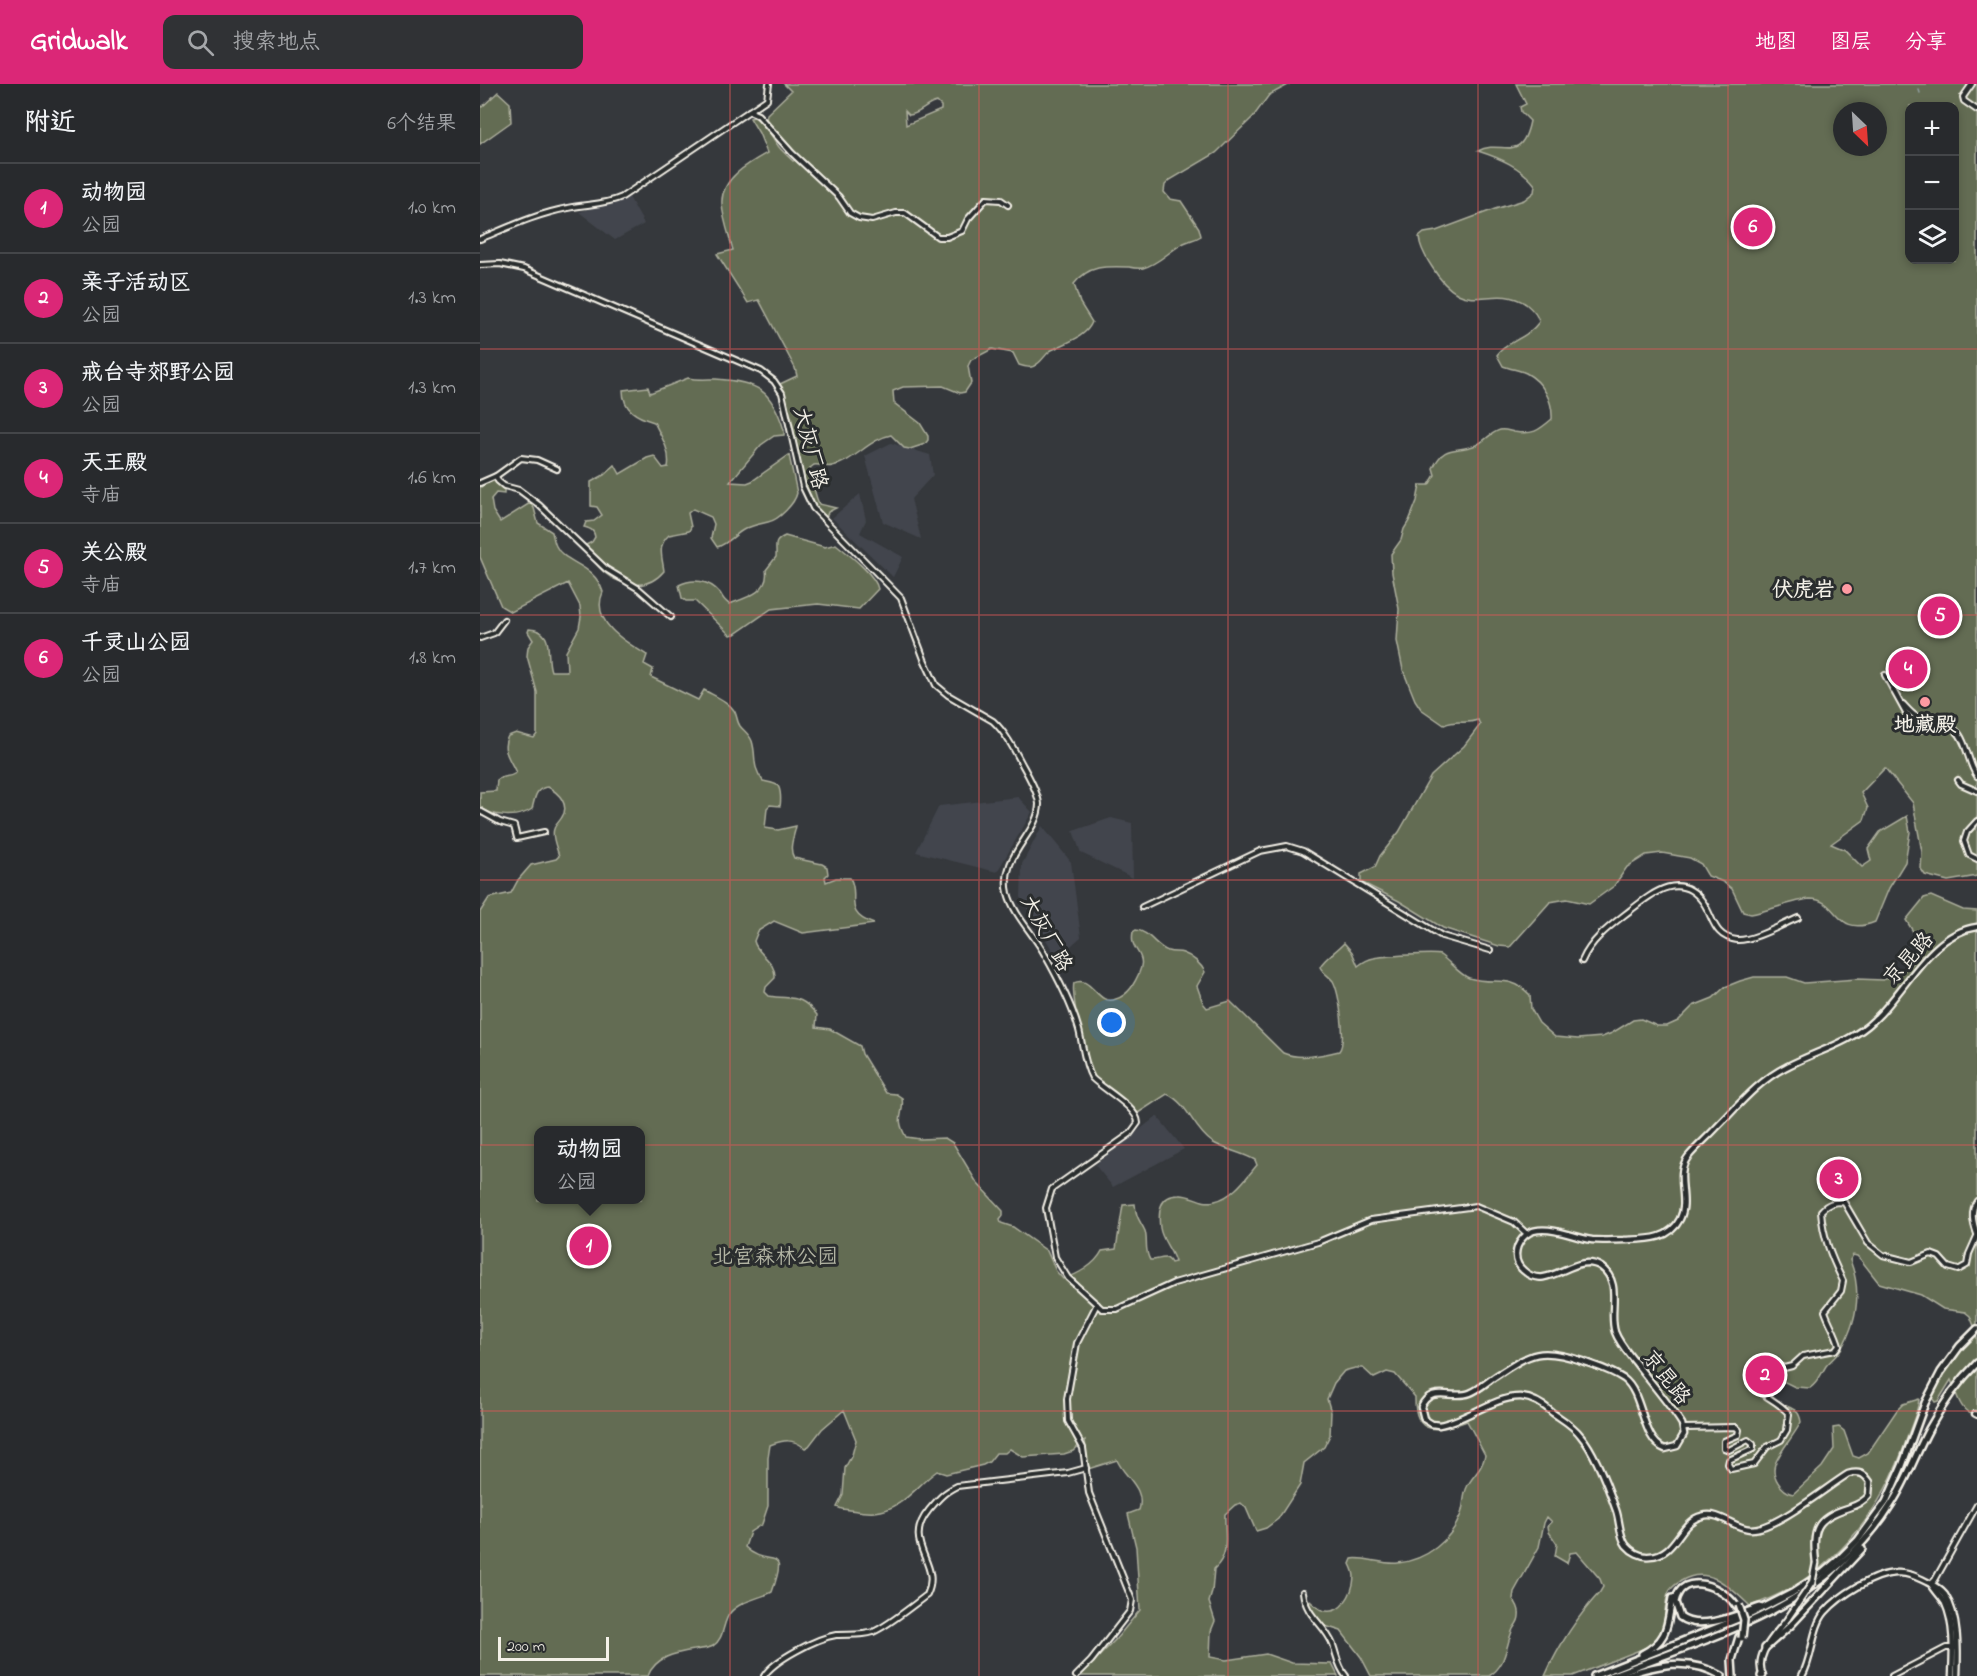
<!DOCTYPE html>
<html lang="zh">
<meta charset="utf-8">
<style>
body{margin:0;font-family:"Indie Flower","LXGW WenKai TC",sans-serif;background:#303235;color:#f1f3f6}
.controls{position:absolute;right:18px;top:18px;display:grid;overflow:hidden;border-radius:12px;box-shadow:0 3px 9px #0003}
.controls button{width:54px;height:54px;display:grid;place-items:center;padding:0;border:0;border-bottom:2px solid #444649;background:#282a2d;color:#f1f3f6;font:30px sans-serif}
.compass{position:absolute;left:1353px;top:18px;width:54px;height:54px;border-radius:50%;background:#282a2d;box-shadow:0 3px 9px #0003;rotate:155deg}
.scale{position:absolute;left:18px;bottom:15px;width:111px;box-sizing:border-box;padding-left:6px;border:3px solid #f4f1e8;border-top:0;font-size:16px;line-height:21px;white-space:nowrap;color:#f4f1e8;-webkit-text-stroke:4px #2a2d2e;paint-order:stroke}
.you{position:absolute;left:632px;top:939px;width:21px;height:21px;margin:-15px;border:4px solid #fff;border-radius:50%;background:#1a73e8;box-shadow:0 0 0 9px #1a73e833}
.badge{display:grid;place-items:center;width:39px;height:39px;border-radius:50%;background:#db2777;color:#fff;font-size:20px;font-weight:700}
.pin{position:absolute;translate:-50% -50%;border:3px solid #fff;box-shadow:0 2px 6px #0006}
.popup{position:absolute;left:54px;top:1042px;width:111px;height:78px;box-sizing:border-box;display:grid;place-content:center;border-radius:12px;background:#282a2d;filter:drop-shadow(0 2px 4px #0005);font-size:20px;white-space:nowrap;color:#a5a7aa}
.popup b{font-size:22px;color:#f1f3f6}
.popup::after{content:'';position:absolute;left:50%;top:100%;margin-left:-12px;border:12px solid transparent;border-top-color:#282a2d}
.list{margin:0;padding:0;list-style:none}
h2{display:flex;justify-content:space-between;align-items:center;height:78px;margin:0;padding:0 24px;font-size:26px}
h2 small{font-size:20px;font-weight:400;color:#a5a7aa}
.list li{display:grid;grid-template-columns:39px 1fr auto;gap:18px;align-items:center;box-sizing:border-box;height:90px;padding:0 24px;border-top:2px solid #444649}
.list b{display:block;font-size:22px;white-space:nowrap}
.list p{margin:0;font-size:20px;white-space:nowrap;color:#a5a7aa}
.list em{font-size:20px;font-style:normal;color:#a5a7aa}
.icon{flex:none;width:33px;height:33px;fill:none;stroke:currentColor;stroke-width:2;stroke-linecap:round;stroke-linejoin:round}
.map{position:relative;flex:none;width:1497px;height:1592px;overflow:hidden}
header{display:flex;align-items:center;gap:36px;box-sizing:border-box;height:84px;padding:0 30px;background:#db2777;color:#fff}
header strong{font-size:28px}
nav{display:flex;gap:33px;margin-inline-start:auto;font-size:21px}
.search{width:420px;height:54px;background:#303235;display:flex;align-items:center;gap:15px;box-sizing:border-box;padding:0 21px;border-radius:12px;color:#a5a7aa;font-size:22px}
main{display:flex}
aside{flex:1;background:#282a2d}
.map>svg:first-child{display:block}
</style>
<header>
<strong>Gridwalk</strong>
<div class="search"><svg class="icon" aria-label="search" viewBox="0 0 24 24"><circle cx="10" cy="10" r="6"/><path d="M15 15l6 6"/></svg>搜索地点</div>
<nav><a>地图</a><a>图层</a><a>分享</a></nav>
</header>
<main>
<aside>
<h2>附近<small>6个结果</small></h2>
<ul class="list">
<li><span class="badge">1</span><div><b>动物园</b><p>公园</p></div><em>1.0 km</em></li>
<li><span class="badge">2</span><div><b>亲子活动区</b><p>公园</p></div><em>1.3 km</em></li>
<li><span class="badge">3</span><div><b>戒台寺郊野公园</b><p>公园</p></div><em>1.3 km</em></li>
<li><span class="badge">4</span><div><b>天王殿</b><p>寺庙</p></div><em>1.6 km</em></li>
<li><span class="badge">5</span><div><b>关公殿</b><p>寺庙</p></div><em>1.7 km</em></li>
<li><span class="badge">6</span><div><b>千灵山公园</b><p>公园</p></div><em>1.8 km</em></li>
</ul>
</aside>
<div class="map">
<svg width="1497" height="1592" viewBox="0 0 1497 1592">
<rect width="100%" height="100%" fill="#35383c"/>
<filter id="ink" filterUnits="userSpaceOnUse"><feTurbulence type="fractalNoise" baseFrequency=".0167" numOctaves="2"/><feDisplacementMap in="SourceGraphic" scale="12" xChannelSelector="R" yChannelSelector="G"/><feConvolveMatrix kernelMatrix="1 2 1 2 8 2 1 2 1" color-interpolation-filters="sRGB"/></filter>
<g filter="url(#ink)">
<g fill="#42454d">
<polygon points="149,113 164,140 135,156 99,128"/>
<polygon points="411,359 450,371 453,391 431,415 441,455 403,438 385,372"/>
<polygon points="380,410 386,436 380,449 423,473 413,493 352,434"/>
<polygon points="538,713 552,728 517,788 436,768 459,722"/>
<polygon points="631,734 652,739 653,794 601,769 593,747"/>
<polygon points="562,742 591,778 601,853 577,874 541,814 542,780"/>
<polygon points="677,1032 704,1065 633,1103 615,1081"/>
</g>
<g fill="#646c52" stroke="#acae9d" stroke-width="1.5" fill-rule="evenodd">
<path d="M304 0H810L789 11 773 33 736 69 690 96 685 101 684 108 690 115 701 117 719 144 721 152C715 156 710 156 704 159 690 166 679 180 663 184 659 185 654 184 649 183 626 182 609 181 594 200L600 219 612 238C606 254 584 259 570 267 565 271 562 277 557 280 552 285 545 283 539 281L533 269 512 265 491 276 488 282 491 299 485 308 480 309 463 302 423 303 413 307 414 319 440 339 448 352V356L445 360 430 365 424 364 411 351C389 355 374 378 352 382 347 384 340 380 334 381L330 384C332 396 334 409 339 420L356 424 348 428 346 434 333 423 325 405 311 332 300 300 317 292 315 284 279 216 268 219 237 170 253 166C249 151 243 135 242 120 240 95 269 79 287 69L279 49 270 34 274 33C286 39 291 52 299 63 303 68 308 72 313 77L319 74 286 37 287 30 311 7ZM457 18 461 22V26L426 41 425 27 429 31C440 30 446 20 457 18Z"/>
<path d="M1036 0H1497V792L1468 797 1445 791 1441 785 1442 768 1433 719 1405 684 1381 709 1388 724 1384 736 1351 760 1365 766 1382 783 1391 777 1388 765 1400 748 1427 732 1430 748 1425 778 1409 804 1395 838C1354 854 1360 815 1330 815 1316 816 1287 827 1271 830L1263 828 1252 805 1243 798 1228 792 1221 780 1210 774 1182 769 1166 771 1147 783 1134 802 1109 820 1087 815 1070 818 1030 863 1019 862 963 844 919 817 881 798V790L895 783 900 772 919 748 951 692 984 662 1000 641 998 636C984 641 978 635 964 641L941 625 935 616 923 586 917 557 919 525 912 489 911 470 921 456 924 445 929 437 937 417 940 401H949L955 391 953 384C965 359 976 369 996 361 1005 357 1010 349 1020 346 1025 345 1029 347 1034 348 1053 351 1058 347 1072 335 1073 317 1063 298 1046 289 1039 286 1031 285 1023 282L1017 271C1025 258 1047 255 1059 238 1058 231 1052 225 1046 220 1020 203 999 221 978 210 967 204 958 193 952 183 946 174 940 164 939 153L944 149 956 147 1015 125 1044 116 1054 108 1055 101C1041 83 1020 74 998 67 1021 54 1041 82 1050 37L1041 28 1040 23 1046 20ZM1430 22H1474V176H1430ZM1362 27H1398V63H1362Z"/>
<polygon points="18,8 30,19 31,38 0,60 0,21 2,23"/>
<path d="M208 294C217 296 227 295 236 295 278 298 292 306 304 346V351L294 352 281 361 250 398 267 399 272 397 309 371 317 409C315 419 299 436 288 438 280 440 273 441 265 445 255 450 248 460 237 463L231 454 234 440 231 433 213 425 208 429 211 443 209 447 189 451C177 462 182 472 184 487 164 511 131 500 115 478 111 472 107 468 106 461L112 458 115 453C114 446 111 445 104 443L106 438 114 437 122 431 117 423 111 422V398L124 391 135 381 140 390 167 374 174 372 183 384 188 383C191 367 181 352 174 338 157 333 143 326 143 306L168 303 170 309Z"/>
<path d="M11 393 24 406V410L16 409 11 415 13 427 20 438 50 419 54 424 58 439 72 448C73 452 74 458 76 462 84 480 114 479 123 508 110 538 145 558 167 571L164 580 173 585 171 593 218 616 224 606C234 612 249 617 255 628 257 632 257 638 260 642 264 647 269 650 272 657 277 673 271 681 283 697 287 698 296 699 298 702 301 706 301 717 300 722L290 721 287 724 285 744 298 746 316 742C314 753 308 764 314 774L342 780 347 783 348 790 345 793 346 798 356 794H370C381 812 361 829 394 840L323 849 294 837 278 847 274 857C277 871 296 876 295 894L286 903 285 908 289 912C312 916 320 909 337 931L336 943 350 945 380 962 382 970 406 1009 416 1010 422 1014C425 1031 414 1032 426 1053L440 1055 465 1054 473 1059 497 1099 523 1127V1132L520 1136 521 1139 533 1143 567 1167 576 1187 583 1195C597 1191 615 1181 622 1167L636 1165 643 1121 655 1120C656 1135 660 1136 665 1147 668 1157 664 1166 670 1176 679 1177 686 1169 691 1179L695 1178C692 1166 682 1157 680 1144 678 1128 679 1111 699 1111 712 1110 721 1121 735 1117 753 1113 766 1094 777 1081L775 1076C761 1068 745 1066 732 1058 713 1045 708 1019 687 1010L658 1029C643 1017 624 1005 612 990 605 982 591 910 594 899 612 890 617 923 636 915 643 913 647 909 651 904 676 865 648 873 653 848L656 846C669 847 676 863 688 867 693 869 699 867 703 869 712 872 721 880 725 888L717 902 723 919 727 924 750 917 803 969C820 976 842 971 859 967 867 958 859 908 853 897 849 892 843 889 840 883 843 875 857 867 864 859L872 868 878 882C883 878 888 875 894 874 902 872 955 869 960 871 969 877 980 891 989 894 1014 902 1030 889 1050 911L1051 925 1059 939 1075 953 1098 955 1122 953 1132 949 1153 936 1161 935 1177 942H1187L1198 937 1213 922 1233 914 1245 903 1260 897 1274 893H1307L1324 899 1377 895 1403 896 1423 887 1441 871 1442 862 1426 836 1444 814 1451 812 1483 826 1497 827V1332C1480 1329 1477 1311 1471 1296L1458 1317 1455 1318 1452 1314 1460 1296 1475 1272 1492 1254 1494 1242 1490 1232 1485 1228 1463 1225 1441 1211 1399 1199 1381 1176 1377 1172 1373 1171 1370 1176C1382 1207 1378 1236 1361 1265 1358 1271 1351 1276 1346 1282 1341 1290 1338 1299 1330 1304L1315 1303 1293 1292 1291 1303 1288 1301 1287 1304C1291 1310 1294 1315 1300 1319 1311 1325 1319 1324 1321 1338 1314 1352 1301 1365 1295 1380 1291 1392 1301 1407 1313 1410L1342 1383 1354 1365 1353 1344 1359 1343 1364 1347 1373 1372 1379 1374 1388 1369 1417 1326 1423 1320 1439 1315C1438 1328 1431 1341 1427 1354 1401 1432 1350 1495 1270 1522 1251 1504 1229 1480 1201 1497 1196 1500 1190 1504 1188 1510 1181 1531 1191 1545 1170 1562L1093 1592H1065C1079 1561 1097 1533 1120 1508L1123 1503 1120 1495 1097 1468 1090 1469 1087 1479 1075 1472 1077 1460 1069 1448 1068 1442 1072 1438 1067 1433 1064 1439 1059 1463 1034 1508 1033 1515C1037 1520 1040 1526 1039 1532 1039 1538 1035 1541 1033 1545 1025 1563 1027 1581 1009 1592H891L881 1573 861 1547 842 1541 829 1532 823 1517 827 1515C832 1518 836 1524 842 1526 861 1533 873 1509 874 1493 874 1489 872 1484 870 1480L872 1475C881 1472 905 1481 918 1479 946 1476 971 1457 981 1430 984 1422 983 1411 987 1403 993 1390 1002 1387 1005 1371L987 1337C958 1348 934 1353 935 1313L915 1290 907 1288 894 1294 883 1284H875L864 1287 854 1299 847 1315 851 1328 850 1351 844 1363 824 1379 820 1401 798 1435 786 1444 776 1447 766 1424 761 1419 755 1421 745 1430C744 1451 751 1470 734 1485L732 1508 729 1518 735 1537 731 1547 730 1573 746 1576 786 1570 812 1579 852 1580 858 1592H600L636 1555 660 1526 656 1463 648 1430 659 1426C666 1404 644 1393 637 1376L608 1385 605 1356 593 1367 584 1370 543 1373 530 1365 525 1369H516L509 1378 503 1381 466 1390 457 1387C437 1401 422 1426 395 1428 384 1429 372 1426 362 1425L357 1423 363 1411 365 1384 372 1371 376 1356 364 1326 342 1345 329 1362 325 1364C312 1354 304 1356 290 1361L288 1374V1422L282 1440 270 1448 265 1463C288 1486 310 1458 292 1508 278 1515 260 1517 250 1529 242 1539 245 1554 233 1562 228 1565 219 1565 214 1566 195 1569 175 1573 168 1592H0V828L9 814 31 809 38 796 51 781 76 775 79 772C77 764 71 753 74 745 75 741 80 737 82 733 90 721 79 709 68 703 55 704 55 714 52 725 40 734 10 734 0 722V708L16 707 17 696C23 691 29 694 36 689 31 676 20 666 28 652L36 649 54 654 57 650V608L47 572 48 563 53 556 48 548 49 545C76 546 65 571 71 587H87L86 568 99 544 101 533 100 522 88 499 31 528 21 522 0 473V404ZM58 1046H160V1116H58Z"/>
<path d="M305 452 345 463 356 460C367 469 396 491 398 505L379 525 338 520 291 525 255 550 250 551 215 517H206L202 514 199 501C213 494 229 496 240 509 243 514 244 517 249 520 266 514 290 508 286 486L296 473C297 462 292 458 305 452Z"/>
</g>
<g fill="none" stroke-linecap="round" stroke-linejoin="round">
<polyline stroke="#8d9d9e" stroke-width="1.5" points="1439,6 1440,9"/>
<defs>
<g id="minor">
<polyline points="1492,0 1483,13 1484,17 1497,26"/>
<polyline points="269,27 278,31 312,69 359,113 370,129 379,134 392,136 416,129 425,129 458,153 467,153 482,147 488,135 506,115 521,116 528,121"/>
<path d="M0 155C29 143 56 130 88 124 106 120 125 121 142 113L287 15 289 0"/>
<path d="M0 181 20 180 44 185 281 287 294 297 302 309 323 403 333 424 421 514 444 575 456 601 468 611 513 637C526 649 535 667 543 682 549 693 558 708 559 720 559 750 519 771 528 809 534 832 554 850 565 871 578 894 592 921 599 946 603 962 604 980 612 994 623 1005 658 1024 658 1039L650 1050 572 1105 566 1124 575 1173 588 1194 622 1225H637L694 1199 838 1158 891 1136 996 1122 1034 1138 1047 1150"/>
<polyline points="16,392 18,397 24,402 39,406 59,421 126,485 159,505 191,533"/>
<polyline points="0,399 16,392 41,374 57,376 77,385"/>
<polyline points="0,554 14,549 24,536"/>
<path d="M1405 591 1434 644 1437 646C1445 645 1453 641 1461 641 1488 641 1485 677 1497 692"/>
<path d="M1423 620C1435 633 1436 636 1455 632"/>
<polyline points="1478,696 1481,700 1497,707"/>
<polyline points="0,727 20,738 34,742 37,754 64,748"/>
<polyline points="1497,737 1487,748 1484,757 1489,771 1497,775"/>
<polyline points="662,823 780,767 807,762 823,767 962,852 1010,866"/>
<path d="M1102 877C1112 854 1133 840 1152 825 1174 808 1201 787 1223 818 1234 834 1233 853 1257 856 1273 857 1303 840 1318 834"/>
<path d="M1497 1117C1490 1127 1493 1139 1497 1150"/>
<polyline points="1495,1330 1497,1331"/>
<path d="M1204 1344 1256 1343 1259 1346 1258 1351 1244 1357V1364L1249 1366 1268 1356 1273 1360V1365L1249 1376 1248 1380 1251 1385 1274 1380 1287 1363 1301 1356 1307 1346 1309 1330C1290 1308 1273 1317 1276 1280L1281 1276 1292 1278 1304 1284 1312 1282 1323 1272 1355 1266 1359 1261C1356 1249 1349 1239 1345 1227L1361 1207 1363 1197C1351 1173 1343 1153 1341 1127 1348 1119 1354 1118 1364 1118L1388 1159 1403 1171 1431 1178 1451 1170 1459 1173 1468 1183 1478 1186 1487 1181 1489 1170 1497 1152"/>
<polyline points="1451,1500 1455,1496 1497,1421"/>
<path d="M823 1508C826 1533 845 1540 853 1561 857 1572 858 1583 866 1592"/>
<path d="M284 1592C294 1576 337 1554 356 1551 368 1550 382 1552 393 1548 408 1542 433 1521 447 1511 463 1478 420 1461 449 1426 459 1414 463 1409 477 1402L588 1389 606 1384"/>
<polyline points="596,1592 611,1577 650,1527 652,1516 609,1409 603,1364 588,1337 587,1315 597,1259 617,1220"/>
<polyline points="1412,1592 1466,1564 1476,1564"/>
</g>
<g id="major">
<path d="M1336 1479C1332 1446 1335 1434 1368 1424 1377 1421 1384 1418 1389 1411L1390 1398C1384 1389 1379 1387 1368 1390 1345 1404 1295 1446 1270 1445 1253 1444 1240 1427 1222 1432 1199 1437 1197 1471 1170 1472 1161 1473 1152 1468 1146 1461 1139 1451 1140 1437 1136 1426 1129 1406 1114 1367 1101 1352 1094 1342 1083 1336 1073 1329 1064 1321 1053 1314 1041 1313 1014 1312 986 1337 959 1341L952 1340 944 1335 941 1323C951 1300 972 1316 990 1309 998 1306 1006 1299 1013 1294 1050 1270 1058 1262 1102 1277 1116 1282 1131 1286 1144 1295 1164 1310 1161 1356 1185 1365L1197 1362 1204 1350 1202 1340C1188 1318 1171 1299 1155 1278 1148 1269 1139 1259 1135 1248 1128 1227 1143 1199 1121 1183 1096 1166 1068 1209 1044 1187 1039 1183 1036 1177 1036 1171 1036 1159 1046 1147 1058 1146 1075 1144 1094 1153 1112 1156 1122 1157 1133 1156 1144 1156 1165 1155 1189 1157 1200 1135 1210 1115 1194 1091 1208 1073 1217 1062 1228 1053 1237 1043 1258 1022 1278 997 1306 983 1334 968 1371 959 1394 936 1427 906 1449 850 1497 843"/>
<path d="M1451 1500C1455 1507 1461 1512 1465 1519 1475 1541 1473 1569 1472 1592"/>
<path d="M1283 1592C1273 1570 1296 1551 1308 1534"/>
<path d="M1322 1592C1333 1573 1332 1543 1345 1528 1360 1511 1394 1490 1416 1489 1427 1488 1437 1493 1447 1498 1454 1501 1460 1505 1465 1511 1479 1532 1478 1568 1477 1592"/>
</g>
<g id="highway">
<path d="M1256 1522C1244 1503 1202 1485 1195 1518L1200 1533C1219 1548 1260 1530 1280 1523"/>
<polyline points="1285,1564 1310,1542 1382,1465"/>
<path d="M1162 1570C1189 1556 1187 1541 1192 1514"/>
<polyline points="1114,1592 1271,1530 1312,1509 1344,1488 1358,1476 1378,1456 1406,1418 1422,1382 1445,1319 1461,1288 1480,1262 1497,1245"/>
<path d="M1130 1592C1238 1550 1347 1524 1412 1419 1427 1396 1436 1369 1449 1345 1462 1321 1477 1299 1497 1279"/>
<path d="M1142 1592C1177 1581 1208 1572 1242 1592"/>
<polyline points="1253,1592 1252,1576 1259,1553"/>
<polyline points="1281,1592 1282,1590"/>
</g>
</defs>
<use href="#minor" stroke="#f4f1e8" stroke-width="8"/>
<use href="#major" stroke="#f4f1e8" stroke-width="9"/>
<use href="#highway" stroke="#f4f1e8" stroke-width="10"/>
<use href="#minor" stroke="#2a2d2e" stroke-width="4"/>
<use href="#major" stroke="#2a2d2e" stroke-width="4.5"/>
<use href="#highway" stroke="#2a2d2e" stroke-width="5"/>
<defs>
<polyline id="major-bridge" points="1308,1534 1332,1499 1336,1479"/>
<polyline id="highway-bridge" points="1259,1521 1264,1536 1262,1554"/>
</defs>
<use href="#major-bridge" stroke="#f4f1e8" stroke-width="9" stroke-linecap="butt"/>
<use href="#highway-bridge" stroke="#f4f1e8" stroke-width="10" stroke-linecap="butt"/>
<use href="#major-bridge" stroke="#2a2d2e" stroke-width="4.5"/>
<use href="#highway-bridge" stroke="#2a2d2e" stroke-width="5"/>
</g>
</g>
<path fill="none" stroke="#de5a58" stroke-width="1.5" stroke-opacity="0.55" d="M250 0V1592M499 0V1592M748 0V1592M998 0V1592M1248 0V1592M0 265H1497M0 531H1497M0 796H1497M0 1061H1497M0 1327H1497"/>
<g fill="#ff9aa2" stroke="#2a2d2e" stroke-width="2">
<circle cx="1367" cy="505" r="6"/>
<circle cx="1445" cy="618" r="6"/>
</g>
<g text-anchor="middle" stroke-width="6" stroke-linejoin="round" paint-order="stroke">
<g font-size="21" fill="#f4f1e8" stroke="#2a2d2e">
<text transform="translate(331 364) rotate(76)" y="7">大灰厂路</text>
<text transform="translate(567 849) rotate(61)" y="7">大灰厂路</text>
<text transform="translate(1428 874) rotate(-48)" y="7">京昆路</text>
<text transform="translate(1187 1293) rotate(52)" y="7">京昆路</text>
</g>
<g font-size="21" font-weight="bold" fill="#f4f1e8" stroke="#2a2d2e" text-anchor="end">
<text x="1355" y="512">伏虎岩</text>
<text x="1445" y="647" text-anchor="middle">地藏殿</text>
</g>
<g font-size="21" fill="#b3b5a4" stroke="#2a2d2e">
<text x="295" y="1179">北宫森林公园</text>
</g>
</g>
</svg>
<div class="controls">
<button>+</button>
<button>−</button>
<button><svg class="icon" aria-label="layers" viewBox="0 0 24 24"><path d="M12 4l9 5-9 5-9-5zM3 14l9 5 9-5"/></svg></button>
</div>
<svg class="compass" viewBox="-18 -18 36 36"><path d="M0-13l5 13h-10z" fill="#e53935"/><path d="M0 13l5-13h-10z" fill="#a5a7aa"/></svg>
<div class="scale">200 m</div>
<div class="you"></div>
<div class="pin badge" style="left:109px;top:1162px">1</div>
<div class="popup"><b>动物园</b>公园</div>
<div class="pin badge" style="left:1285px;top:1291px">2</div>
<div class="pin badge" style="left:1359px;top:1095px">3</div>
<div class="pin badge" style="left:1428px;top:585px">4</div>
<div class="pin badge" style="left:1460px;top:532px">5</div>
<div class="pin badge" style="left:1273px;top:143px">6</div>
</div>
</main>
